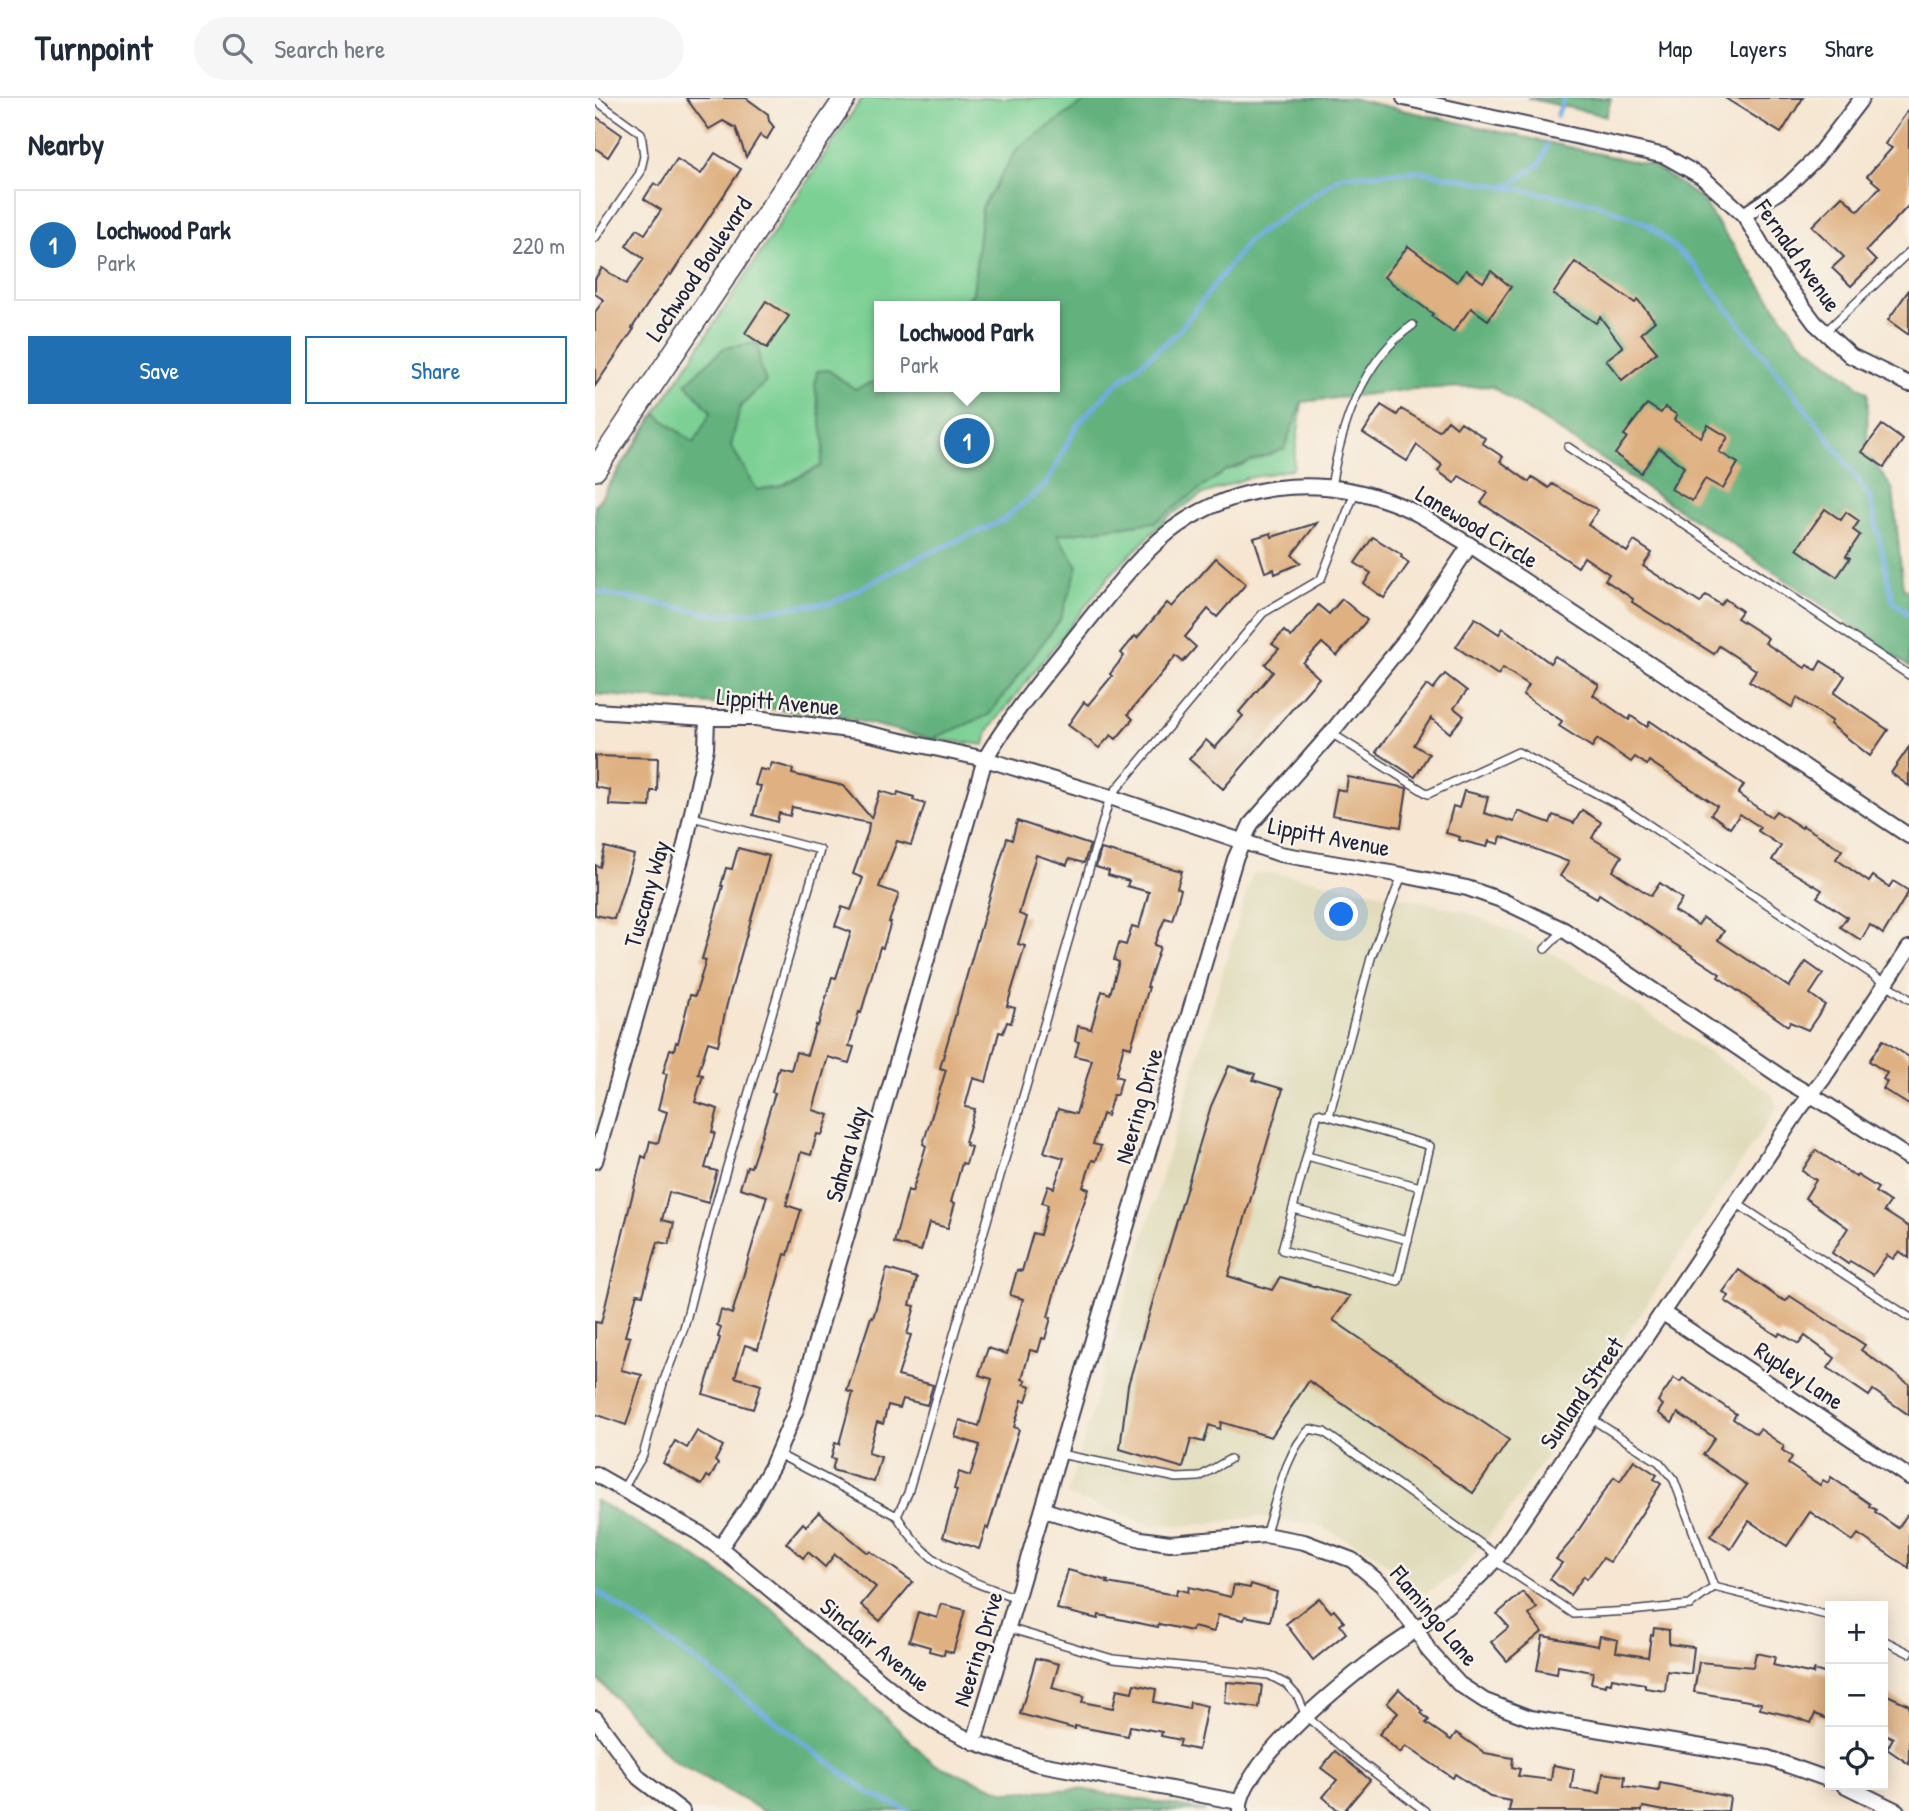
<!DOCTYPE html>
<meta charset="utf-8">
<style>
body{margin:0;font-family:"Patrick Hand",sans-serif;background:#f6f6f7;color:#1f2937}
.controls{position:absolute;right:21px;bottom:21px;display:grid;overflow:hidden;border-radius:0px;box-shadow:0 4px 18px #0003}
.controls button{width:63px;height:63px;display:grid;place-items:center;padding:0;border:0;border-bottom:2px solid #e0e1e3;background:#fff;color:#1f2937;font:35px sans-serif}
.you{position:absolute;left:747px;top:817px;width:24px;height:24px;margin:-18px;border:5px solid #fff;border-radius:50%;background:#1a73e8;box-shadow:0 0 0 10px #1a73e833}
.badge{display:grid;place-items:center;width:46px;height:46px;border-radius:50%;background:#1f6fb2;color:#fff;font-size:23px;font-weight:700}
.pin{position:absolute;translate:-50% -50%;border:4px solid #fff;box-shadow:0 2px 7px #0006}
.popup{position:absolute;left:279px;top:203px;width:186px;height:91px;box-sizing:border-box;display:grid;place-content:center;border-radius:0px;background:#fff;filter:drop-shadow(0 2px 5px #0005);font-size:23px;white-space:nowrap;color:#747a83}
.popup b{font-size:26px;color:#1f2937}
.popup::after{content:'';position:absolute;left:50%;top:100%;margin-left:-14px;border:14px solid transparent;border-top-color:#fff}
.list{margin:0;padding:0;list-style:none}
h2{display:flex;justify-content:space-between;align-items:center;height:91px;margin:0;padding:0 28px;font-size:30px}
h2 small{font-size:23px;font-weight:400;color:#747a83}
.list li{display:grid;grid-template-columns:46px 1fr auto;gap:21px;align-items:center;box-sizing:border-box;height:112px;margin:0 14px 14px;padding:0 14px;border:2px solid #e0e1e3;border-radius:0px}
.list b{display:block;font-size:26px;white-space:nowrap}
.list p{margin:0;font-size:23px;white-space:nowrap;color:#747a83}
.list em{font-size:23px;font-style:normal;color:#747a83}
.actions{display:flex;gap:14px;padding:21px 28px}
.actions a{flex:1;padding:16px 0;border:2px solid #1f6fb2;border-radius:0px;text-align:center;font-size:24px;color:#1f6fb2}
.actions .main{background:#1f6fb2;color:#fff}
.icon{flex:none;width:38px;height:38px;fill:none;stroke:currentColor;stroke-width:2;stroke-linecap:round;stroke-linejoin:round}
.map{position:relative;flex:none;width:1314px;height:1713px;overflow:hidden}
header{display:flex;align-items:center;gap:42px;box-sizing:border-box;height:98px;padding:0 35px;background:#fff;border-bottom:2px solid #e0e1e3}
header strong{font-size:33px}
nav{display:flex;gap:38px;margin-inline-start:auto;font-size:24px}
.search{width:490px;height:63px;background:#f6f6f7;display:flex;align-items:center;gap:18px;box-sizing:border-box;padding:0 24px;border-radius:38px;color:#747a83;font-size:26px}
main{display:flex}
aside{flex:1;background:#fff}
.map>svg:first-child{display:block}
</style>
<header>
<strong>Turnpoint</strong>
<div class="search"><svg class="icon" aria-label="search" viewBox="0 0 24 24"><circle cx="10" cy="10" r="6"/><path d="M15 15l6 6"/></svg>Search here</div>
<nav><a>Map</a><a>Layers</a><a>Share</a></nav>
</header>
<main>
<aside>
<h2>Nearby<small></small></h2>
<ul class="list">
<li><span class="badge">1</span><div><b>Lochwood Park</b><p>Park</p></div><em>220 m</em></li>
</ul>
<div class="actions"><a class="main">Save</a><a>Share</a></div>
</aside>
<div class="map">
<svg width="1314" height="1713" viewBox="0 0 1314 1713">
<rect width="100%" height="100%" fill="#f7f3e8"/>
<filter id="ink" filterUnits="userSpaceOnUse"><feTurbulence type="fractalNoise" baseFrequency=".0143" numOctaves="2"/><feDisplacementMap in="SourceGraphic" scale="14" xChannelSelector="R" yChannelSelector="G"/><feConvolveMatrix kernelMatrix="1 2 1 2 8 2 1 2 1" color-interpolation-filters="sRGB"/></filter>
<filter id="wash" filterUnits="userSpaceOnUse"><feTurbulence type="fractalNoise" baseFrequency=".00686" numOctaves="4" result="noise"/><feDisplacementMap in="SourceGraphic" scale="28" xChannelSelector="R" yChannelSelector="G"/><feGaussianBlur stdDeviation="1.57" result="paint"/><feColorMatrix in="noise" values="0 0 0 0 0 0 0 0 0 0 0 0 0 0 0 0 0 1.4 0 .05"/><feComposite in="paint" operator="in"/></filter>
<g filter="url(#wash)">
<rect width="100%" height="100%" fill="#f6e6d2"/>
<polygon fill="#e0dcbb" points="680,775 817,801 874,815 927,838 973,864 1178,996 1182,1010 915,1412 864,1474 830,1496 777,1454 722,1427 662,1419 597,1427 557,1427 472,1397 657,776"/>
<path fill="#7bd094" stroke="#4e7968" stroke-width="2" fill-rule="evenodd" d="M267 0H704L707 304 698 371 649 381 606 397 574 418 516 476 393 633 390 647 337 641 258 620 157 602 0 596V408ZM284 208H460V289H284Z"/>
<g fill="#64b27e" stroke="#436a5c" stroke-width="2">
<polygon points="495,0 755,0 1058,68 1105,100 1203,241 1273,295 1272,347 1276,360 1298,392 1308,490 1314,494 1314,569 1208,493 896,288 819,291 707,304 689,351 630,373 560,424 462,437 483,468 465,522 394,617 337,641 235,616 0,596 0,409 61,316 99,345 116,314 91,285 129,250 163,245 165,268 171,284 145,309 136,348 162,392 185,388 226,368 229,344 220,288 222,273 233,272 260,291 284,282 284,289 460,289 460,208 366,208 378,195 387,109 423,50"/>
<polygon points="932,0 1016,0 1011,18"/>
<polygon points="0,1402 88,1451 178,1511 339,1666 411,1694 485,1691 611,1713 168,1713 76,1661 0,1578"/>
</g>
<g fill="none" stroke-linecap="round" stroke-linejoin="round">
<g stroke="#70ace1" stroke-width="5">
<polyline points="962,18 969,0"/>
<polyline points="910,90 945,66 952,47"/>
<polyline points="0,494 124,517 237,505 327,458 407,423 452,385 482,327 519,288 582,235 654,142 746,78 823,73 1000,105 1052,126 1098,166 1232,338 1275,399 1298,503 1314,517"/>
<polyline points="0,1492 104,1565 274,1695 313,1713"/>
</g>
</g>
<g id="blocks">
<g fill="#dfb182">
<polygon points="91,0 151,0 173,16 174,23 179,29 172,41 165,37 151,59 141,30 128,23 114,31"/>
<polygon points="1130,0 1208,0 1186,35"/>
<polygon points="1314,11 1314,107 1271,153 1281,163 1256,188 1237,170 1249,159 1217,128 1247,98 1263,113 1285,89 1272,78 1297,50 1290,46"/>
<polygon points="0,18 27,37 13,59 0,50"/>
<polygon points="120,55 146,71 76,177 74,176 58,198 37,230 39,231 0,288 0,214 9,202 0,196 0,181 7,170 31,186 49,161 31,148 42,131 50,136 66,112 49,101 59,85 64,88 82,61 106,76"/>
<polygon points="813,148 862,184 871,172 888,184 896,173 916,189 893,222 876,210 858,234 836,218 838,216 789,179"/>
<polygon points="980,164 1040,205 1043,202 1060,223 1046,235 1062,254 1027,282 1011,262 1028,249 1005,219 1001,225 958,196"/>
<polygon points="1314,192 1314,237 1293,222"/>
<polygon points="171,203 194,218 172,250 150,235"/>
<polygon points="1052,306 1066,315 1070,309 1082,317 1079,322 1106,339 1113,327 1133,339 1124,354 1143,365 1128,391 1110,381 1097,403 1076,391 1089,369 1064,350 1046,375 1020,356 1032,339 1029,337"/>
<polygon points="786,307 802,317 806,311 844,333 853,322 862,329 866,324 890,340 887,345 908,359 905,363 934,384 937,379 954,390 957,386 1003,412 993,427 1032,454 1039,443 1057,455 1048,468 1105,505 1111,497 1126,507 1130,501 1147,513 1142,520 1173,540 1170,545 1210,570 1212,567 1221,572 1226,563 1250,578 1239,595 1293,632 1275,658 1235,626 1237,623 1202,600 1197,609 1154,583 1161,572 1124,548 1119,556 1037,504 1038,501 1010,482 1014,476 989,459 983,469 886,405 893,395 864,378 859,385 843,373 847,367 822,347 812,363 768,335"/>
<polygon points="1287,327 1308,342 1289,369 1267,354"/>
<polygon points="1230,411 1246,422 1251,414 1264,423 1258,432 1265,437 1251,458 1255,460 1242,479 1202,451"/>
<polygon points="722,425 697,457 706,465 680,476 679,471 670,474 659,440 676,435 677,439"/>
<polygon points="778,439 807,457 806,459 814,465 789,500 769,486 776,475 760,465"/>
<polygon points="621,460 651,486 622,519 613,511 590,539 601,549 588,564 581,558 533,616 538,621 521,641 516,637 504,650 473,627 489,604 493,607 517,578 515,576 529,558 526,555 540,538 542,540 572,505 577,509"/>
<polygon points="747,501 772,522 742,558 727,545 708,565 724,580 628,691 594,661 611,642 620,650 648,618 644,614 678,574 670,566 684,551 677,546 689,533 696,539 723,507 734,516"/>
<polygon points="880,520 904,536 908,530 955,565 960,558 988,576 1004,587 998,597 1034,622 1036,618 1052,629 1055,623 1133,676 1149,687 1143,696 1176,719 1181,713 1207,730 1208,728 1230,741 1247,752 1241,761 1274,784 1278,778 1294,789 1298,783 1314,793 1288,836 1275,827 1266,842 1245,829 1252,819 1222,799 1227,792 1177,762 1186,748 1163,733 1165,729 1145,716 1135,730 1116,716 1122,708 1054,663 1052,667 1040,659 1036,664 1002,641 997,649 964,628 967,623 928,597 934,587 908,570 903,577 861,549"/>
<polygon points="850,576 872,593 859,610 869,618 855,635 836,620 819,647 834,656 820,679 781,654 832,587 838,591"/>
<polygon points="1314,649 1314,688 1296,675"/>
<polygon points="0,658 63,660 62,693 56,693 55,709 14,707 15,692 0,689"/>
<polygon points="177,665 198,671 197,676 249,688 276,720 285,693 302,698 303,694 319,699 318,702 330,706 316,747 302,743 284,789 304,796 294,824 296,824 288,850 285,849 266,915 264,914 254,948 259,949 254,965 233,959 218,1012 234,1017 227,1037 222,1036 216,1057 206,1054 191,1107 206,1112 193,1157 190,1156 163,1251 150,1247 140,1279 166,1287 158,1311 108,1296 125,1240 123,1239 126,1229 122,1227 126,1212 137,1216 172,1098 145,1090 152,1068 156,1069 163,1048 180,995 177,994 184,969 196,972 201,954 212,957 221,927 223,928 237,879 241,880 256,834 240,828 247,809 256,812 268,780 258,776 273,734 274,725 197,709 195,718 184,715 182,724 158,717 166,688 160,687 165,671 174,673"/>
<polygon points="753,679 812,690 806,729 737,717 742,691 751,693"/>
<polygon points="869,693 893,699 889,715 919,724 923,713 955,725 958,717 979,725 987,712 1006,724 997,740 1027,758 1018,773 1056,798 1065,785 1087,801 1079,813 1103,827 1108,820 1129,833 1123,842 1194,889 1211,864 1228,876 1215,896 1230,907 1213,932 1195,924 1193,928 1123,879 1125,876 1004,796 1002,800 965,778 974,764 906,738 904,746 894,743 892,749 864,742 865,739 851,735 858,708 864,710"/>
<polygon points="422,723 495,747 489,765 474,761 472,767 441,757 424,816 432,819 423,846 430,848 412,908 420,910 416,925 412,924 408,935 404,934 391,984 378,980 370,1009 380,1011 370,1044 372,1045 371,1047 376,1049 371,1066 367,1065 356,1104 360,1105 353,1130 334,1125 326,1153 299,1145 313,1092 317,1094 331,1048 328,1046 351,972 345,970 385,832 412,740 417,742"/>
<polygon points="10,749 39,757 19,821 0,817 0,767 5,769"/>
<polygon points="143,750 174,758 132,906 123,947 113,944 103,976 108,977 100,1004 123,1011 117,1034 120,1035 110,1070 122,1073 113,1105 74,1094 67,1122 79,1125 74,1146 63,1144 48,1197 42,1196 30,1238 35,1239 26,1272 47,1277 31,1327 0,1316 0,1224 6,1225 47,1058 51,1060 55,1043 63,1045 72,1014 63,1011 72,976 68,975 75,951 79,952 81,944 83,945 95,897 100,898 111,862 107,861 128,788 126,788 131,770 137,771"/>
<polygon points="506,751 587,773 582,789 586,791 577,822 570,820 559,847 565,849 552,889 554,889 536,949 529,947 521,978 527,980 522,997 518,997 512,1018 507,1016 498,1046 506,1048 501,1063 497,1062 488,1089 494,1091 468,1163 453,1219 456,1220 450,1241 447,1240 443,1254 435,1252 427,1281 431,1282 429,1286 436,1288 431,1303 427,1302 419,1329 424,1331 393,1431 391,1429 384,1451 348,1439 362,1392 359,1391 364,1374 375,1378 385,1347 360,1339 365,1322 384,1328 397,1281 384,1277 393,1250 412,1256 428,1201 415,1197 422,1172 427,1173 438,1135 445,1137 453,1107 447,1105 453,1088 459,1090 469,1060 449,1054 463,1011 481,1016 497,962 480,958 484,944 480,943 483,928 496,931 507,893 515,896 524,864 519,862 524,845 531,847 537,828 544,830 554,794 532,788 534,783 513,777 514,773 501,769"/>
<polygon points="1288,942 1314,959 1314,1007 1288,991 1292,984 1288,981 1292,975 1274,963"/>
<polygon points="634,968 660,976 658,982 688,991 633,1178 677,1192 685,1179 755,1198 738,1222 914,1342 878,1395 714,1283 676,1339 626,1324 625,1331 614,1327 609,1344 596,1341 588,1370 525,1351 533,1287 616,1008"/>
<polygon points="1221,1052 1261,1079 1262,1077 1283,1090 1280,1094 1295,1104 1289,1113 1314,1129 1314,1160 1304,1153 1298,1161 1292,1157 1278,1177 1255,1163 1253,1166 1237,1155 1253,1130 1210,1100 1221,1082 1207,1073"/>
<polygon points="292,1171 322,1180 315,1207 320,1208 312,1236 316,1237 303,1278 338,1287 332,1307 308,1301 305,1310 293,1307 288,1326 282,1324 273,1355 286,1359 279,1384 237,1372 240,1361 236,1360 240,1345 244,1346 258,1295 252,1293 258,1274 276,1219 278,1220"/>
<polygon points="1144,1172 1184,1200 1191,1203 1195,1198 1270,1247 1266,1252 1314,1286 1314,1317 1278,1292 1274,1298 1233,1270 1240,1260 1210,1238 1204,1246 1185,1235 1183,1238 1130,1203 1134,1198 1128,1194"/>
<polygon points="1079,1280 1085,1284 1088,1280 1141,1316 1138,1321 1161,1336 1165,1331 1189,1348 1187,1352 1197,1359 1193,1366 1225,1387 1228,1382 1233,1385 1236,1379 1275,1406 1274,1408 1281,1412 1280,1414 1303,1430 1314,1414 1314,1470 1263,1436 1258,1443 1215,1414 1192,1448 1154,1423 1136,1451 1115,1438 1152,1387 1108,1357 1120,1340 1083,1315 1077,1325 1063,1315 1068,1307 1063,1303"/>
<polygon points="102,1333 128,1348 120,1363 123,1366 115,1380 112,1378 107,1387 68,1365 80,1343 92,1350"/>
<polygon points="1039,1362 1062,1377 1059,1381 1066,1386 1015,1464 1008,1460 992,1481 989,1478 975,1497 955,1481 967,1465 961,1461 975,1445 1019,1379 1025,1383"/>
<polygon points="224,1414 273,1455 275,1453 318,1484 285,1523 266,1507 281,1489 240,1456 230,1469 213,1454 208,1460 191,1445 208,1425 211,1428"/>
<polygon points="473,1472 513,1483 512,1485 581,1497 582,1491 593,1494 594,1489 636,1499 639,1487 655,1490 656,1486 682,1494 675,1523 650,1518 649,1522 623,1517 619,1534 598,1529 597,1533 564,1526 563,1529 504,1517 503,1521 462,1511"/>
<polygon points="928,1494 942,1510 934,1517 947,1534 912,1563 896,1544 914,1529 902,1516"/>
<polygon points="724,1500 736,1514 739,1512 749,1524 745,1527 751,1535 718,1562 691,1526"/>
<polygon points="346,1506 370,1512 358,1555 350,1552 349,1557 334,1553 335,1549 314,1543 323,1514 342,1520"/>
<polygon points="1059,1530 1074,1532 1074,1546 1099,1549 1096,1576 1072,1573 1070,1593 1050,1590 1050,1586 1017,1580 1016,1585 1011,1584 1011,1588 996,1585 998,1574 963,1568 962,1576 942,1572 948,1538 1003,1548 1005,1538 1023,1542 1021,1554 1053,1559 1056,1537 1058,1537"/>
<polygon points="1161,1555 1180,1559 1178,1567 1218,1576 1219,1572 1235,1577 1235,1622 1220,1616 1216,1625 1196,1618 1165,1611 1166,1605 1099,1594 1104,1564 1158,1569"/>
<polygon points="441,1560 464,1566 457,1590 489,1598 487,1604 518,1610 522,1591 537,1594 539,1586 561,1591 559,1604 594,1611 595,1604 612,1608 603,1652 584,1648 586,1642 566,1638 567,1634 535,1628 533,1638 480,1628 480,1631 425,1616"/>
<polygon points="632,1584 667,1587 664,1610 630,1605"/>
<polygon points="804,1591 828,1613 826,1615 834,1622 831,1625 856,1642 861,1635 890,1655 918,1660 917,1669 925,1671 923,1678 956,1682 958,1667 979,1671 976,1691 1005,1695 1008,1675 1030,1678 1029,1688 1064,1693 1065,1685 1135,1699 1133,1713 1070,1713 1048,1709 1047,1713 914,1713 916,1703 895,1699 860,1676 858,1680 811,1648 805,1655 784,1636 803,1615 792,1605"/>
<polygon points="1288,1595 1314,1607 1314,1666 1292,1651 1298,1640 1288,1635"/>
<polygon points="740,1653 775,1682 749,1713 744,1713 728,1699 742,1682 726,1670"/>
</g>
</g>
</g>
<g filter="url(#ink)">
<use href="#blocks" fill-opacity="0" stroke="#423f52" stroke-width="2"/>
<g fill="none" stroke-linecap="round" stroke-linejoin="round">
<defs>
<g id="lane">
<polyline points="0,2 46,35 49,58 45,75 0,140"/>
<polyline points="1230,234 1314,154"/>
<polyline points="973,349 1314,577"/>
<path d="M736 389C746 329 766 263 818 227"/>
<polyline points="736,635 833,696 923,654 1027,709 1314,901"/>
<polyline points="950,851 969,832"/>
<polygon points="723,1015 835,1048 803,1183 687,1152"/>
<polyline points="734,1018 776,860 807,777"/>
<polyline points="712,1058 825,1089"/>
<polyline points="1141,1105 1314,1219"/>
<polyline points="698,1111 813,1142"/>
<polyline points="997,1321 1064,1364 1079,1382 1119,1489 1235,1518"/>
<polyline points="183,1356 302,1418 313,1395 515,699 668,515 726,481 760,394"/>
<polyline points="465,1356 582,1380 604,1379 635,1361"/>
<polyline points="28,1391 48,1357 69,1282 89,1230 119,1113 225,752 97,719"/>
<path d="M302 1418C333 1469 368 1481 422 1500"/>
<path d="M670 1437C681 1405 690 1354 715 1331L729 1334 903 1458"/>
<polyline points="900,1463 979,1516 1035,1513 1095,1507 1119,1489"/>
<polyline points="413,1530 518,1561 674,1577 691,1586 703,1599 711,1618 751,1653 830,1713"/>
<polyline points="1288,1542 1314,1555"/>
</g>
<g id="street">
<polyline points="809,0 1070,58 1107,79 1149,117 1185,178 1220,225 1256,258 1314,286"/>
<polyline points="1149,117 1192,88 1220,61 1267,0"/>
<polyline points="0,613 112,620 161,620 261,633 390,661 515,699 685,756 807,777 872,790 906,802 969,832 1195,985 1231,1006 1314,1060"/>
<polyline points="0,1063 90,747 111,650 112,620"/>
<polyline points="1068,1215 1314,1379"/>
<polyline points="0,1376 104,1435 125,1450 314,1606 345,1627 379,1644 440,1665 644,1704"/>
<polyline points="449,1412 546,1441 575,1445 670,1437 709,1444 757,1462 787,1487 822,1532 834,1553 864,1586 890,1603 935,1620 1173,1660 1235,1682"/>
<path d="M125 1450 154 1408 177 1368 202 1309 390 661C417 615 452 575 485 533 513 499 539 462 574 434 637 385 722 376 796 404 824 414 849 432 875 447L1314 738"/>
<polyline points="0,1620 44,1680 87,1713"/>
<polyline points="379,1644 640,761 656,726 736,635 817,534 875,447"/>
<polyline points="1249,1687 1302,1713"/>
<path d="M645 1713C641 1671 743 1589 776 1563 795 1548 817 1536 837 1520 860 1501 884 1481 903 1458L1203 1013 1228 981 1314 850"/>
</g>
<polyline id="secondary" points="0,372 250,0"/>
</defs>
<use href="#lane" stroke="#423f52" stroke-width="10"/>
<use href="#street" stroke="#423f52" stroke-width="18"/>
<use href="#secondary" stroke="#423f52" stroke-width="24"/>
<use href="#lane" stroke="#fff" stroke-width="7"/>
<use href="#street" stroke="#fff" stroke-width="14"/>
<use href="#secondary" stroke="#fff" stroke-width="21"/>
</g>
</g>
<g text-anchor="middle" stroke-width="5" stroke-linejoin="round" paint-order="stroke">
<g font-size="24" fill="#22223b" stroke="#f7f3e8">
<text transform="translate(1203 158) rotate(55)" y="8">Fernald Avenue</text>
<text transform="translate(104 171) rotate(-56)" y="8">Lochwood Boulevard</text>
<text transform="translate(882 429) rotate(31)" y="8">Lanewood Circle</text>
<text transform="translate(183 604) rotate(5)" y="8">Lippitt Avenue</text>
<text transform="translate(734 739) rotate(11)" y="8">Lippitt Avenue</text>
<text transform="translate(52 796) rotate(-74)" y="8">Tuscany Way</text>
<text transform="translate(544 1008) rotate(-74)" y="8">Neering Drive</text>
<text transform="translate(252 1056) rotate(-74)" y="8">Sahara Way</text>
<text transform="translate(1204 1278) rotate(34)" y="8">Rupley Lane</text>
<text transform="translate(987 1295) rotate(-56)" y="8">Sunland Street</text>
<text transform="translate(839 1518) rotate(50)" y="8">Flamingo Lane</text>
<text transform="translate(280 1547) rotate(39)" y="8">Sinclair Avenue</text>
<text transform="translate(383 1551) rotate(-73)" y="8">Neering Drive</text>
</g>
</g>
</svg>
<div class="controls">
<button>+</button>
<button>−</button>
<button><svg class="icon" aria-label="locate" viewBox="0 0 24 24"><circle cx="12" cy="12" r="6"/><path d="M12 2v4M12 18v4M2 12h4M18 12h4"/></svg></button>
</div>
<div class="you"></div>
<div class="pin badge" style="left:372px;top:343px">1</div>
<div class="popup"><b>Lochwood Park</b>Park</div>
</div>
</main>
